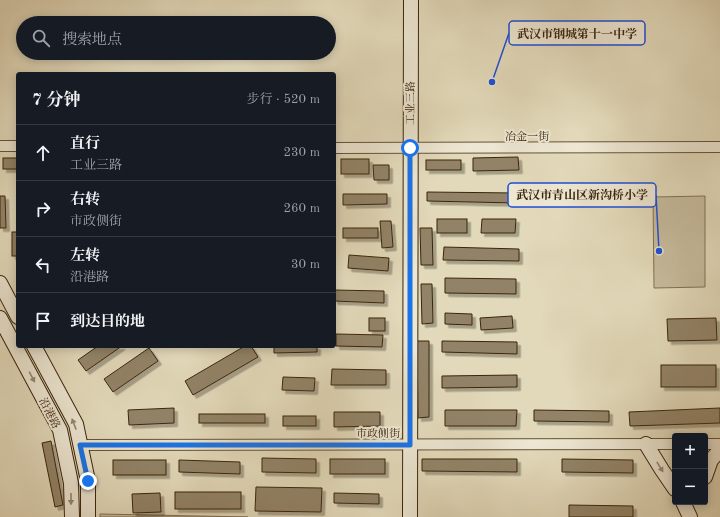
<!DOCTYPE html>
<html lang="zh">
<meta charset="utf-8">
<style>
body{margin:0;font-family:"Old Standard TT","Noto Serif SC",serif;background:#242831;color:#f1f3f6}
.controls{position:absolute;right:12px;bottom:12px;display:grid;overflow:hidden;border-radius:4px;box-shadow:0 2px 10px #0003}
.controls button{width:36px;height:36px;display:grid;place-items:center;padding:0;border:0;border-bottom:1px solid #363941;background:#171b24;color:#f1f3f6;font:20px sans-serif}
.stop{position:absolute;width:12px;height:12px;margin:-9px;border:3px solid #1a73e8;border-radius:50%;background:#fff}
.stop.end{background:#1a73e8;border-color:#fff;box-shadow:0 1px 4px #0008}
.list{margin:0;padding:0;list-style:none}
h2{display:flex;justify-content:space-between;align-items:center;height:52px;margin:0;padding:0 16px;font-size:17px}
h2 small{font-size:13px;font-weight:400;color:#9ea1a6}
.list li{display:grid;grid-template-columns:26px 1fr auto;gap:12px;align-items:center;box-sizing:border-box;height:56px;padding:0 16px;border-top:1px solid #363941}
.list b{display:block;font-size:15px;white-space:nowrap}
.list p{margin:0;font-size:13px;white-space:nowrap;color:#9ea1a6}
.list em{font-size:13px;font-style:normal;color:#9ea1a6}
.icon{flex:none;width:22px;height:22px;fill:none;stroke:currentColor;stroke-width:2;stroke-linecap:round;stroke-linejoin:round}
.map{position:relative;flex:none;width:720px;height:517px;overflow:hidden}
.search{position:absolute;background:#171b24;box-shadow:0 2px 10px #0003;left:16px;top:16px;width:320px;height:44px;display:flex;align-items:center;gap:10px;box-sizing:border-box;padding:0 14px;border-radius:22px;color:#9ea1a6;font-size:15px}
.panel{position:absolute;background:#171b24;box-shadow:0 2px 10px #0003;left:16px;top:72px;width:320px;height:276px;border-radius:4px}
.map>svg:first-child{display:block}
</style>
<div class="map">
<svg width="720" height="517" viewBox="0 0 720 517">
<defs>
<filter id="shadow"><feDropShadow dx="3.5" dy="3.5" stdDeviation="0" flood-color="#0004"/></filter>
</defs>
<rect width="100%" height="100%" fill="#e2d9ba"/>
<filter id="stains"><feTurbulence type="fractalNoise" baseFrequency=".005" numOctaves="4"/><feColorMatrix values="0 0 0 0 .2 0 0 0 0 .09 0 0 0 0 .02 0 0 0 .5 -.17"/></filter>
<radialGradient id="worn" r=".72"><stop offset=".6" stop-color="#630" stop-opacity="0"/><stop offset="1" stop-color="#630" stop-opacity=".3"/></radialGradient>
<g fill="#c6bb9d" stroke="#807055">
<polygon points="705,196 705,287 654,288 653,197"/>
<polygon points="100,514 248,517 100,517"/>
</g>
<g fill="#928367" stroke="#3b260d" filter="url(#shadow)">
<polygon points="518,157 519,170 473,171 473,158"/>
<rect x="3" y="158" width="15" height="11"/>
<rect x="341" y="159" width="28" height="15"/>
<rect x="426" y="160" width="35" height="10"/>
<polygon points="373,165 389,165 389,180 374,180"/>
<polygon points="427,192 517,193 516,203 427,201"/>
<polygon points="343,194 387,194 387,204 343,205"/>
<polygon points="0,196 5,196 6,228 0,228"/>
<rect x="437" y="219" width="30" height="14"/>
<polygon points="482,219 516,219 515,233 481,233"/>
<polygon points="380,221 391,221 393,247 382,248"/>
<rect x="343" y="228" width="35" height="10"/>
<polygon points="420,228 432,228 433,265 421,265"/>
<rect x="12" y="232" width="6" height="24"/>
<polygon points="444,247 519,249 519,261 443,260"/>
<polygon points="349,255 389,258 388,271 348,268"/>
<polygon points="445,278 516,279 516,294 445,293"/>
<polygon points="421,284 432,284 433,323 422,324"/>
<polygon points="334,290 384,291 384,303 334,301"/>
<polygon points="445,313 472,314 472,325 445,324"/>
<polygon points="512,316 513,328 481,330 480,318"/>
<rect x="369" y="318" width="16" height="13"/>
<polygon points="716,318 717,340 668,341 667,319"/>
<polygon points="336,334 383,335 382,347 336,346"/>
<polygon points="417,341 429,341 429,417 418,418"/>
<polygon points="442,341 517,342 517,354 442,352"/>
<polygon points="98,346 122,346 86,371 78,360"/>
<polygon points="245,346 251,346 258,357 193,395 185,381"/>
<polygon points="274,346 317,346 317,352 274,353"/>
<polygon points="149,348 158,361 113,392 104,379"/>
<rect x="661" y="365" width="55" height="22"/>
<polygon points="332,369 386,370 386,385 331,385"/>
<polygon points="517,375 517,387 442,388 442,376"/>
<polygon points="283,377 315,378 314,391 282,390"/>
<polygon points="174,408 174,423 129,425 128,410"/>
<polygon points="720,408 720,423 630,426 629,412"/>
<polygon points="445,410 517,410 516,426 445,426"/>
<polygon points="534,410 609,411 609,422 534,421"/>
<polygon points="334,412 380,412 380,426 334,427"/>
<rect x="199" y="414" width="66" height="9"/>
<rect x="283" y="416" width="33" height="10"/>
<polygon points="51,441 63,505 55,507 42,443"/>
<polygon points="262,458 316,459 316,473 262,472"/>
<rect x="330" y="459" width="55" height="15"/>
<polygon points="422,459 517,459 517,472 422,471"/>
<polygon points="562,459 633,460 633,473 562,472"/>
<rect x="113" y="460" width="53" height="15"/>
<polygon points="179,460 240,462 240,474 179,472"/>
<polygon points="256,487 322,488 321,512 255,511"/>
<rect x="175" y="492" width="66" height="17"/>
<polygon points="160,493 161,512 133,513 132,494"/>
<polygon points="334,493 379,494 379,504 334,503"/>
<polygon points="569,505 633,506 633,517 569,517"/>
</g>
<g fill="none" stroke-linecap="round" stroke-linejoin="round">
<defs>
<g id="street">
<polyline points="0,146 18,146"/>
<polyline points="334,148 720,147"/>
<polyline points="705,444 720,444"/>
<polyline points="80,445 675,444"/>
</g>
<g id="secondary">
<polyline points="0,283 18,317"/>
<polyline points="0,318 60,430 71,483 72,517"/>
<polyline points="34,346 76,424 88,481 88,517"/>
<polyline points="646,444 662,470 675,489"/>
<polyline points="705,477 711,460 720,450"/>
<polyline points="683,502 690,517"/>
<polyline points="410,517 411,0"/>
</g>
</defs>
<use href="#street" stroke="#655338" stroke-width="12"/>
<use href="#secondary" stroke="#3b260d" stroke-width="16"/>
<use href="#street" stroke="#ece6d2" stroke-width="10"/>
<use href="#secondary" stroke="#ece6d2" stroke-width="14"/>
</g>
<defs><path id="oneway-solid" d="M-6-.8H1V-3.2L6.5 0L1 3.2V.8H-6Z"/></defs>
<g fill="#948670">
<use href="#oneway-solid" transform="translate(32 377) rotate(62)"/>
<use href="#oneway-solid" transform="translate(74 424) rotate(-111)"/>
<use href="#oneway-solid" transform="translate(660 467) rotate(58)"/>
<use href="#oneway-solid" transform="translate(71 499) rotate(90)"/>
</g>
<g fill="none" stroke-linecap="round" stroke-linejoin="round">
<polyline stroke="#1a73e8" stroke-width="5" points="88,481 80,445 410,445 410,148"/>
</g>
<g text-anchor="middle" stroke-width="4" stroke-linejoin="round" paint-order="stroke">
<g font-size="11" fill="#3b260d" stroke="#ece6d2">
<text transform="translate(410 103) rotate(-90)" y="4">工业三路</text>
<text x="527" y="140">冶金一街</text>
<text transform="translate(50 413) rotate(63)" y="4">沿港路</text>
<text x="378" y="437">市政侧街</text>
</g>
</g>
<path fill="none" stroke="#1d4ed8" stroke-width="1.5" d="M492 82L509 33M659 251L656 195"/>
<g fill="#1d4ed8" stroke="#ece6d2" stroke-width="1.5">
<circle cx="492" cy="82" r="4"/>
<circle cx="659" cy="251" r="4"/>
</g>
<g fill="#ece6d2" stroke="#1d4ed8" stroke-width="1.5">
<rect x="509" y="21" width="136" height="24" rx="4"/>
<rect x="508" y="183" width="148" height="24" rx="4"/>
</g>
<g font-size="12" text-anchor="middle" font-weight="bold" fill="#3b260d">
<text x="577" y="38">武汉市钢城第十一中学</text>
<text x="582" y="199">武汉市青山区新沟桥小学</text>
</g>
<rect width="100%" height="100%" filter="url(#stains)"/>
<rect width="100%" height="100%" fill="url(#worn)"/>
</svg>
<div class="controls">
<button>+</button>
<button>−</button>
</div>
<div class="stop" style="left:410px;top:148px"></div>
<div class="stop end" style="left:88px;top:481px"></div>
<div class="search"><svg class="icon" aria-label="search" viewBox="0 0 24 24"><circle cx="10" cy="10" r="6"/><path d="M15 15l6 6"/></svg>搜索地点</div>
<section class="panel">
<h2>7 分钟<small>步行 · 520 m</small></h2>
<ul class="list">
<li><svg class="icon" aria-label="ahead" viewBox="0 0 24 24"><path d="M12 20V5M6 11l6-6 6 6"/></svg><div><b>直行</b><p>工业三路</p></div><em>230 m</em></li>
<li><svg class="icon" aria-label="right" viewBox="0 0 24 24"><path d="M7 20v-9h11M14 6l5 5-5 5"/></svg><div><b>右转</b><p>市政侧街</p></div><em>260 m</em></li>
<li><svg class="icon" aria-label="left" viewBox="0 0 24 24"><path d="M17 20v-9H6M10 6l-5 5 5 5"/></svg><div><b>左转</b><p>沿港路</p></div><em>30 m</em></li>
<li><svg class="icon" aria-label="arrive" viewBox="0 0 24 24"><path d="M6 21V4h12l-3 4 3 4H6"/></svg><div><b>到达目的地</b></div></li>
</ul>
</section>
</div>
